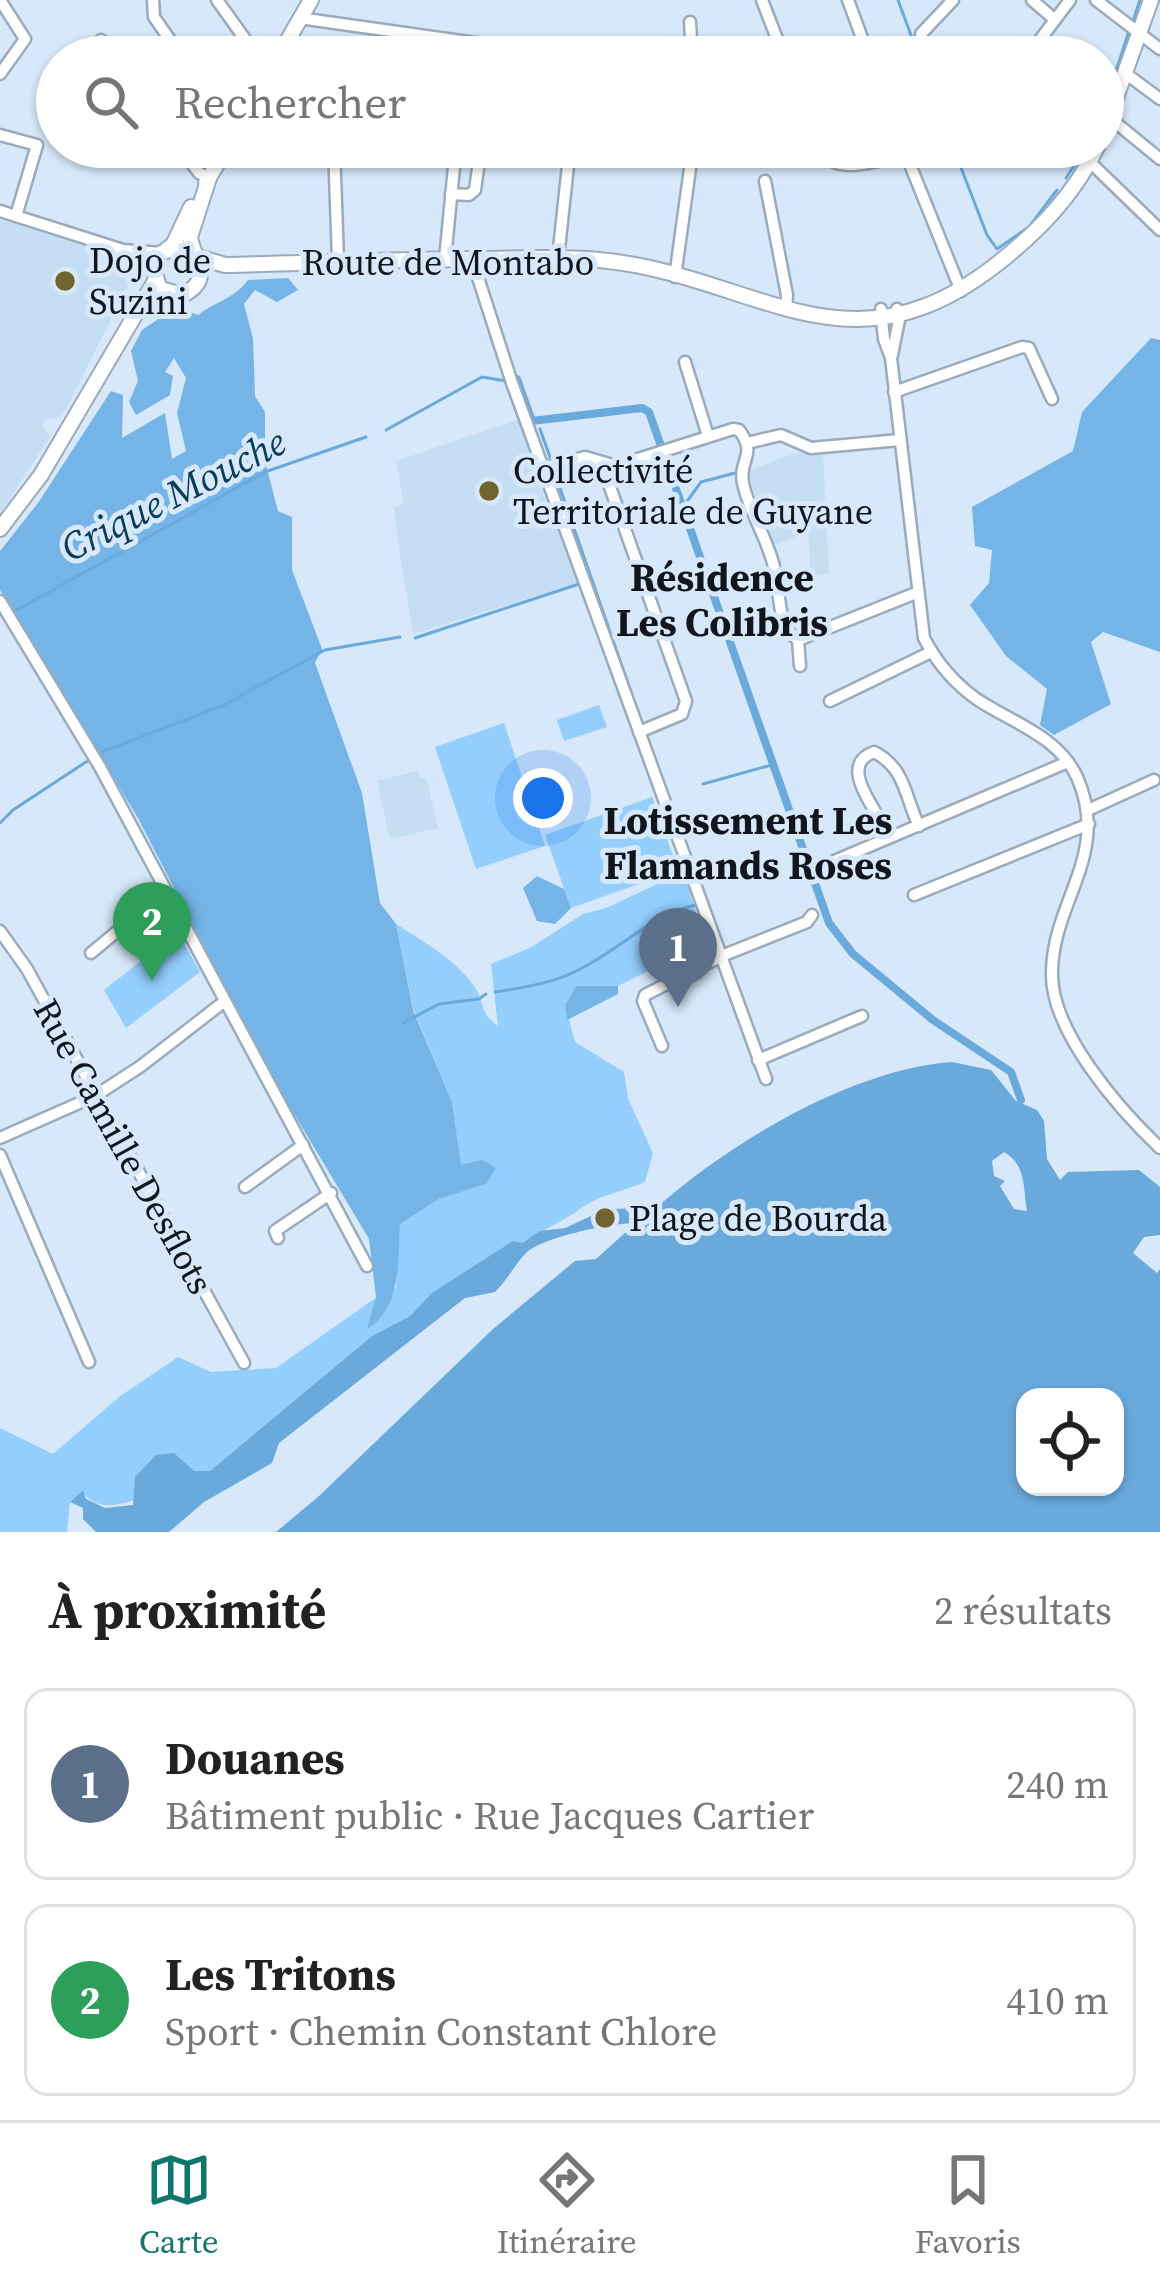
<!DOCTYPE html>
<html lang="fr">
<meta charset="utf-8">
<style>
body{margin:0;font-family:"Source Serif 4",serif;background:#f2f2f2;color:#222}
.controls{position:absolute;right:36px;bottom:36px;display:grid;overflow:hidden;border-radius:24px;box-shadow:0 3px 9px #0004}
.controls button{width:108px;height:108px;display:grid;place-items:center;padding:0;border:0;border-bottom:3px solid #e0e0e0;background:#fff;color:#222;font:60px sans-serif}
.you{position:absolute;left:543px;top:798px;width:42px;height:42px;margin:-30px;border:9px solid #fff;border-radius:50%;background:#1a73e8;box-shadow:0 0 0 18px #1a73e833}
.badge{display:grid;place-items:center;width:78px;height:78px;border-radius:50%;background:#0f766e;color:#fff;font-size:39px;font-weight:700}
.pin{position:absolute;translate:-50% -99px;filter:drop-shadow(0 3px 6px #0008)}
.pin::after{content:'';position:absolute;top:63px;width:42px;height:36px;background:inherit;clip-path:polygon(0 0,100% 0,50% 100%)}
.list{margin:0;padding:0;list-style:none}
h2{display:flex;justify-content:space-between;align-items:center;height:156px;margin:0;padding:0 48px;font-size:51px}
h2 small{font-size:39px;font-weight:400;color:#767676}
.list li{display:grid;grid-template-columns:78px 1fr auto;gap:36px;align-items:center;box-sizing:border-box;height:192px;margin:0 24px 24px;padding:0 24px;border:3px solid #e0e0e0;border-radius:24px}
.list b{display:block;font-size:45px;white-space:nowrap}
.list p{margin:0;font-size:39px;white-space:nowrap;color:#767676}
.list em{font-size:39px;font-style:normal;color:#767676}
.icon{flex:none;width:66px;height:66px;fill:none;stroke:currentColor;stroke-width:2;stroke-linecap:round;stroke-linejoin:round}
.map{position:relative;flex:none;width:1160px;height:1532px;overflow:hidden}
.search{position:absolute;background:#fff;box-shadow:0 3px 9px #0004;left:36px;right:36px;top:36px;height:132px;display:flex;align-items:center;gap:30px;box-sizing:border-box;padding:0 42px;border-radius:66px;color:#767676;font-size:45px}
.sheet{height:588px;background:#fff}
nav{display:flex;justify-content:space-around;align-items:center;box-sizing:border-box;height:168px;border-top:3px solid #e0e0e0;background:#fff;font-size:33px;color:#767676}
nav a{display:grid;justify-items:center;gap:6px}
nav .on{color:#0f766e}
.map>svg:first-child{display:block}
</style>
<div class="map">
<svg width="1160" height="1532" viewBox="0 0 1160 1532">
<rect width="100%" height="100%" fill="#d6e8f9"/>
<g fill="#c5def4">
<polygon points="0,220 72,238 126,262 128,286 66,409 58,418 45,420 43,427 50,437 0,513"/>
<polygon points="520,419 580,582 413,634 398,543 394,507 404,504 396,461"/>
<polygon points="823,452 829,574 810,576 809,534 774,545 747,471 793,454"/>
<polygon points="418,771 420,779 426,777 438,828 390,839 377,781"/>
</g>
<g fill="#93cefd">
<polygon points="599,705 607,727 564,741 557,720"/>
<polygon points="504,723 545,846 476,869 435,747"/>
<polygon points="652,797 678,870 571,908 545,835"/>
<path d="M664 881H686L706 942 618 986H576L565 1005 575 1042 624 1072 628 1099 653 1153 645 1182C622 1192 593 1196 575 1213L433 1293 410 1316 372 1336 210 1471C174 1472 109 1532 82 1491L70 1502 67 1532H0V1428L53 1454 119 1397 178 1357 211 1372 276 1368 377 1297 396 1288 400 1224 439 1199 486 1184 461 1166 452 1102 413 1008 396 924C424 942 454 958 474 986 486 1003 478 1012 498 1026L491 964 530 948 583 914 606 908Z"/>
<polygon points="178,932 200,972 126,1028 104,990"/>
</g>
<g fill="#74b4e7">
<path d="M288 278 298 290 277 302 255 290 244 304 253 339 255 396 265 412V461L278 511 292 517V570L322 649 315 663 362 793 380 903 396 924 413 1010 452 1102 461 1165 482 1160 496 1168 486 1184 439 1199 400 1224C398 1259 402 1308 367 1329L376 1297 369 1239 269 1072 138 818 0 590V551L38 503 111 391 123 395 122 438 165 413 172 459 186 451 177 413 186 378 174 358 165 372 173 376 170 395 136 415 129 402 138 381 131 351 142 330 176 307 198 315C215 302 235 298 248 280Z"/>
<polygon points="1151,338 1160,340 1160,652 1103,632 1091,642 1111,704 1054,735 1040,725 1047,689 1006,656 970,605 989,583 992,550 975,546 972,507 1073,451 1082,412"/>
<polygon points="537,876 564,889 571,908 555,924 537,921 523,888"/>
<polygon points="576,986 618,986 618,994 567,1020 565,1005"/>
</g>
<path fill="#6aa9dc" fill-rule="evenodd" d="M952 1062 991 1070 1016 1101 1037 1110 1044 1121 1047 1159 1060 1180 1068 1172 1139 1170 1160 1187V1235L1144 1237 1133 1253 1157 1273 1160 1269V1532H276L318 1497 493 1329 575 1261 596 1259 636 1223C612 1223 541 1237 525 1254 514 1266 507 1280 495 1292L465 1298 279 1443 272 1463 204 1502 169 1532H96L83 1519V1508L70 1502 83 1490 86 1499 105 1508 133 1505 135 1477 156 1455 174 1453 194 1471H210L372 1336 410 1316 432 1293 513 1241 522 1243 540 1231 565 1228 606 1209 656 1208C729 1143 852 1069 952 1062ZM1004 1152C1027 1165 1023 1190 1027 1211L1014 1209 1000 1186 1005 1181 994 1176 992 1161ZM1115 1397V1487H1025V1397Z"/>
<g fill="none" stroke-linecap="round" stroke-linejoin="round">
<g stroke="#6aa9dc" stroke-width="3">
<polyline points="898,0 919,57"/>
<polyline points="1133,21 1140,0"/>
<polyline points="1103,111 1128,34"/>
<polyline points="953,147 987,235 997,249 1029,227 1057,190"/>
<polyline points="1066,178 1086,147"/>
<polyline points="540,429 551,460"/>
<polyline points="386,430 482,377 506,381"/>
<polyline points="554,471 639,715"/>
<polyline points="683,507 701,482 735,473"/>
<polyline points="13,612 265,472 366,437"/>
<polyline points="415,638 579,584"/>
<polyline points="102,752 224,705 325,650 400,637"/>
<polyline points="703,784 775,764"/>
<polyline points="0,823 13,810 89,760"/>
<path d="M495 992C527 987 556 983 584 967 625 945 653 914 699 904"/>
<polyline points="403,1023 439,1004 479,999 486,994"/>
</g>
<polyline stroke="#6aa9dc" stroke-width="8" points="517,379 532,421 642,408 649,412 829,923 853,954 933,1020 1011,1072 1021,1100"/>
<defs>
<g id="minor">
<polyline points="153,0 154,17 182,57"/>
<polyline points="217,0 258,57"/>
<polyline points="762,0 784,57"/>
<polyline points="848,0 869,57"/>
<polyline points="1032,0 1054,19"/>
<polyline points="1096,0 1160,49"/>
<polyline points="299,18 575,57"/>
<polyline points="690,22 692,57"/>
<polyline points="921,34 953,0"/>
<polyline points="101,40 114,57"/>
<polyline points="1027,57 1070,0"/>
<polyline points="1125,73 1160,99"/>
<polyline points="0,74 25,39 0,0"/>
<polyline points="1110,118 1160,159"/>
<polyline points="0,135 37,145 16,216"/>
<polyline points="180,147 199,173 209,178"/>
<polyline points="334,147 338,260"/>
<path d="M818 147C835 179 877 160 905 154"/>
<polyline points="903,147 961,291"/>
<polyline points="1090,162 1160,230"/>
<polyline points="765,181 787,295 786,310"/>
<polyline points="451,194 469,195 475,190 481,147"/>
<polyline points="0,211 123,250 161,253"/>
<polyline points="558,258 570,147"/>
<polyline points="445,259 456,147"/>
<polyline points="472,259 512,383 766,1079"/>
<polyline points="675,277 693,147"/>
<path d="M881 309 884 339 891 358 924 638C937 663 955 684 978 700 1013 723 1058 736 1077 777 1111 854 1053 900 1052 972 1050 1031 1120 1110 1160 1148"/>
<polyline points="892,355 899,320 897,309"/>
<polyline points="685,362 708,436"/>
<polyline points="894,392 1022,347 1029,348 1052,399"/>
<polyline points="747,443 781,435 811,448 900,440"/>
<polyline points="616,466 610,487 686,701 682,714 639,732"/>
<path d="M544 468 585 457 616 466 733 429 739 430C758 455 738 460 743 483 749 513 769 540 775 571 781 595 776 624 798 640L800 666"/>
<polyline points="0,601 100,767 367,1266"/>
<polyline points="798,640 916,593"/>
<polyline points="830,701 931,652"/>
<polyline points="1088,810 1154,780"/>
<path d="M889 837C880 813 835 766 874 752 906 768 905 798 919 826"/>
<polyline points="832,862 1068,762"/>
<polyline points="914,895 1089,824"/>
<polyline points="0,931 27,969 244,1363"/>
<polyline points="91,953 160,896"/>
<polyline points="662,1046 643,1001 645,995 724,955 807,922 812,915"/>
<polyline points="758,1060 862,1016"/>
<polyline points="0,1138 95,1096 141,1066 225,1001"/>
<polyline points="0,1155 89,1362"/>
<polyline points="245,1187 303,1145"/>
<polyline points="278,1238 275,1231 331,1193"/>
</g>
<g id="major">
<polyline points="278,57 311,0"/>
<polyline points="1103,134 1151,0"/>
<polyline points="206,183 227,147"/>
<polyline points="167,249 173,245 191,207"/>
<path d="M193 252 178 247 161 253 153 268 160 289 183 295C214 279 194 261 190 237L209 178"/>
<path d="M198 257 225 265C307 263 389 260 472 259 514 259 557 256 599 260 755 274 845 383 997 264 1039 231 1074 195 1097 147"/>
<polyline points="0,529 41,475 155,281"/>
</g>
</defs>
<use href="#minor" stroke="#9aacbb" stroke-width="15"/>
<use href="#major" stroke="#9aacbb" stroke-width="18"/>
<use href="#minor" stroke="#fff" stroke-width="10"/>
<use href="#major" stroke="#fff" stroke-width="14"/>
</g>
<g fill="#726431" stroke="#d6e8f9" stroke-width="4.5">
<circle cx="65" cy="281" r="12"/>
<circle cx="489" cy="491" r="12"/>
<circle cx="605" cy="1218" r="12"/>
</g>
<g text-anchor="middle" stroke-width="10" stroke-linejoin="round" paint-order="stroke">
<g font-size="36" fill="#10161c" stroke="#d6e8f9" text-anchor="start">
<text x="89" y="273">Dojo de<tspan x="89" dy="41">Suzini</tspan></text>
<text x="513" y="483">Collectivité<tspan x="513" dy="41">Territoriale de Guyane</tspan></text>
<text x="629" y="1231">Plage de Bourda</text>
</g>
<g font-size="36" fill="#10161c" stroke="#d6e8f9">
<text x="448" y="275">Route de Montabo</text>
<text transform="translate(124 1146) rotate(61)" y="13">Rue Camille Desflots</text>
</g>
<g font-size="39" font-style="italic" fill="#083b5c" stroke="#d6e8f9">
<text transform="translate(173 494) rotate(-27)" y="14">Crique Mouche</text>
</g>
<g font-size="39" font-weight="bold" fill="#10161c" stroke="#d6e8f9">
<text x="722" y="591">Résidence<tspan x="722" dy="45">Les Colibris</tspan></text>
<text x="748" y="834">Lotissement Les<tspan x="748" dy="45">Flamands Roses</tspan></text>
</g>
</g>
</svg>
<div class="controls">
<button><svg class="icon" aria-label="locate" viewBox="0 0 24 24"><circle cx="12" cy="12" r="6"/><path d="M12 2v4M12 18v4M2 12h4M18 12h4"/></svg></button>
</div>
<div class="you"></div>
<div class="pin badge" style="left:678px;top:1007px;background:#5c6f8a">1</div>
<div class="pin badge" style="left:152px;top:981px;background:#2e9e5b">2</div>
<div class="search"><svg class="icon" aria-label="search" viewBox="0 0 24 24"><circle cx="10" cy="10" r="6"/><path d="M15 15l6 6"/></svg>Rechercher</div>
</div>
<section class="sheet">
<h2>À proximité<small>2 résultats</small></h2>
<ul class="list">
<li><span class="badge" style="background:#5c6f8a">1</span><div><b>Douanes</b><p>Bâtiment public · Rue Jacques Cartier</p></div><em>240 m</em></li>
<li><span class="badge" style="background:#2e9e5b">2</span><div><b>Les Tritons</b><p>Sport · Chemin Constant Chlore</p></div><em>410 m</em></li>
</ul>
</section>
<nav>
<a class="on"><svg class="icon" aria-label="map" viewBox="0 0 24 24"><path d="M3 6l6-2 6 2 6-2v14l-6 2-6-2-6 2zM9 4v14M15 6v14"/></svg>Carte</a>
<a><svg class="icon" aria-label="directions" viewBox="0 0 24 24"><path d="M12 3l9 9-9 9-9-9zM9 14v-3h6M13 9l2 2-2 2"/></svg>Itinéraire</a>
<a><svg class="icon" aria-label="saved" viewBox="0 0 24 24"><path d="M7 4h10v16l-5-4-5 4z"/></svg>Favoris</a>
</nav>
